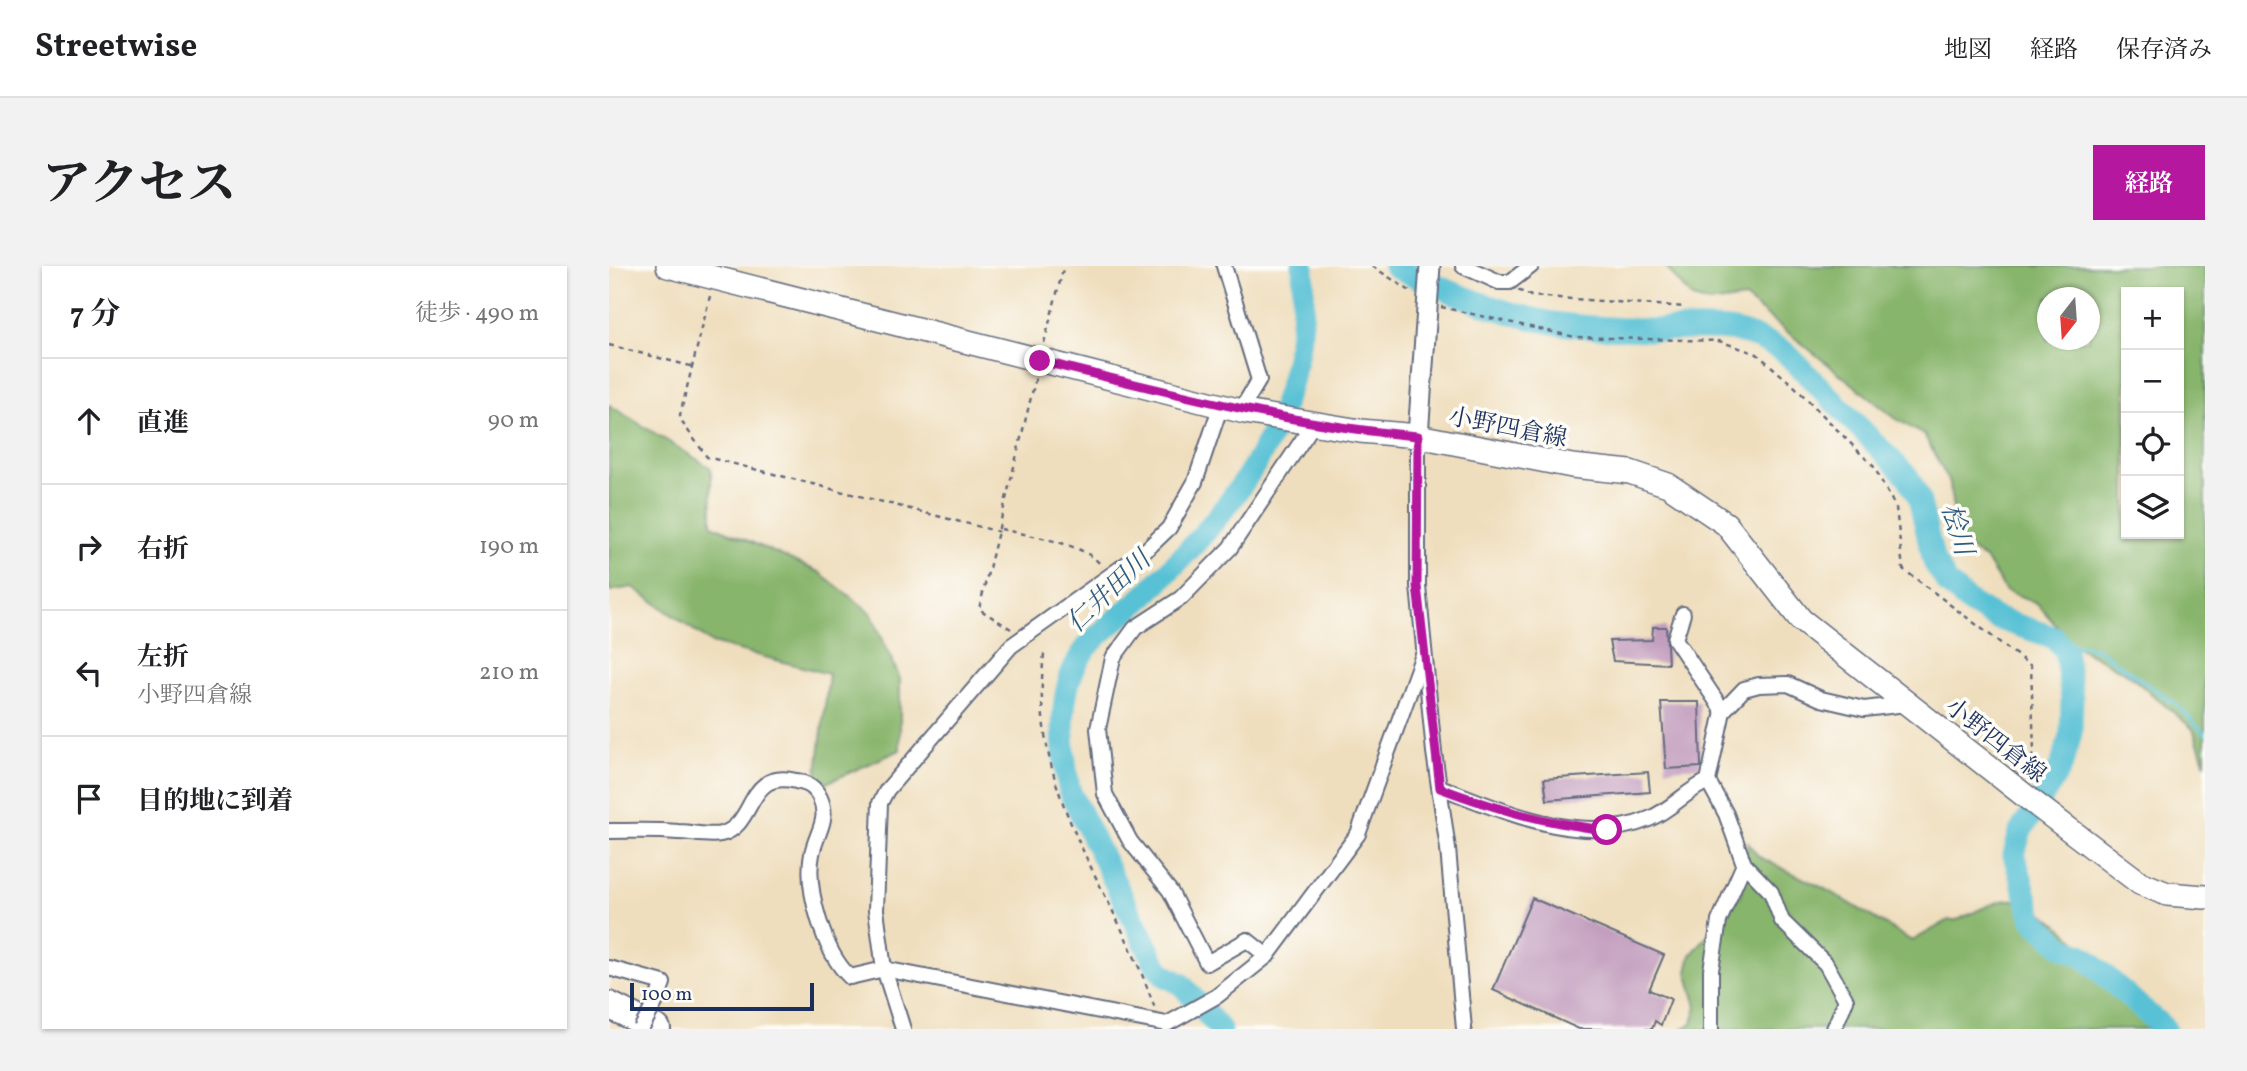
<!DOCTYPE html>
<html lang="ja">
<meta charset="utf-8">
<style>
body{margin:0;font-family:Vollkorn,"Noto Serif JP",serif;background:#f2f2f2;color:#202124}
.controls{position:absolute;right:21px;top:21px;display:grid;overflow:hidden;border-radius:0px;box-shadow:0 2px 5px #0004}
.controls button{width:63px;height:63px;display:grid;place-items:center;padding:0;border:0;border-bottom:2px solid #e0e0e0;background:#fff;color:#202124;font:35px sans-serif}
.compass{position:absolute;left:1428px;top:21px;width:63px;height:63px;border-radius:50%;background:#fff;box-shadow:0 2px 5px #0004;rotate:197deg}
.scale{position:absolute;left:21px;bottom:18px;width:184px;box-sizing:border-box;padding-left:7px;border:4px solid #1b2f5e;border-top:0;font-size:19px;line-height:24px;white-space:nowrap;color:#1b2f5e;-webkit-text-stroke:5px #fdfcf7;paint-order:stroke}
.stop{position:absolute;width:21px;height:21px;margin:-16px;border:5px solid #b5179e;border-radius:50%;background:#fff}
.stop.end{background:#b5179e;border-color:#fff;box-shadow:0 2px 7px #0008}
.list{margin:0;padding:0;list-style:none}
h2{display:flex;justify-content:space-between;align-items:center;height:91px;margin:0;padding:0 28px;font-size:30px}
h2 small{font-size:23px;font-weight:400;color:#757577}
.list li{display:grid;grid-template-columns:46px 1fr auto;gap:21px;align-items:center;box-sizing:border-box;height:126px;padding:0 28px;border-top:2px solid #e0e0e0}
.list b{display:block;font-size:26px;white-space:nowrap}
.list p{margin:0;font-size:23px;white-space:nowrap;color:#757577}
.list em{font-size:23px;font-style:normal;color:#757577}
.icon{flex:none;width:38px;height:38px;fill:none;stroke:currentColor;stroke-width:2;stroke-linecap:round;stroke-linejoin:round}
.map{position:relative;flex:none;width:1596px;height:763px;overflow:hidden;border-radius:0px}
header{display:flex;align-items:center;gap:42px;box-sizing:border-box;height:98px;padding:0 35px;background:#fff;border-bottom:2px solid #e0e0e0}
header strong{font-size:33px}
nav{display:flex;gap:38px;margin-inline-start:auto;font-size:24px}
.intro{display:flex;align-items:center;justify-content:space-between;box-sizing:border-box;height:168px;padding:0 42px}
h1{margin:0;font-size:49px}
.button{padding:18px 32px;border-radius:0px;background:#b5179e;color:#fff;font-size:24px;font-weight:700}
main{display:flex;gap:42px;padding:0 42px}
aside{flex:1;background:#fff;border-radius:0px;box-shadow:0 2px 5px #0004}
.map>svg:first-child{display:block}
</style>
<header>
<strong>Streetwise</strong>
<nav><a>地図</a><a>経路</a><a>保存済み</a></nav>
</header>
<div class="intro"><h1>アクセス</h1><a class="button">経路</a></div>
<main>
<aside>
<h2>7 分<small>徒歩 · 490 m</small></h2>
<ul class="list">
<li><svg class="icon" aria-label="ahead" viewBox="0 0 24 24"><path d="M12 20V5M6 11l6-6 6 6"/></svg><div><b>直進</b></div><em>90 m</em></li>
<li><svg class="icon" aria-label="right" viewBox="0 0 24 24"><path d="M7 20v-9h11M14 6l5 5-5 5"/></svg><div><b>右折</b></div><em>190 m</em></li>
<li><svg class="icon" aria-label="left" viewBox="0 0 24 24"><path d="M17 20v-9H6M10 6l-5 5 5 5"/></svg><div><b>左折</b><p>小野四倉線</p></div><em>210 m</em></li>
<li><svg class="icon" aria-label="arrive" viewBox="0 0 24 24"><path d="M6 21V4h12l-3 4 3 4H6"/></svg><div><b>目的地に到着</b></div></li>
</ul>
</aside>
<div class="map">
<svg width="1596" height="763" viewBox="0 0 1596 763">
<rect width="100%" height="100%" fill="#fdfcf7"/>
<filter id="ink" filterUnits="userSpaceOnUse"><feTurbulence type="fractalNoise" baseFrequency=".0143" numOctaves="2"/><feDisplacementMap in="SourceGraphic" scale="14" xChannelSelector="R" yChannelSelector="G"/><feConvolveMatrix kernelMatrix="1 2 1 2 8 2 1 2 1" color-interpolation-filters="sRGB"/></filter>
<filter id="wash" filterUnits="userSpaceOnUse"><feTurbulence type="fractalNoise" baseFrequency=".00686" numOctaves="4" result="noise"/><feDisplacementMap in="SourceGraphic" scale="28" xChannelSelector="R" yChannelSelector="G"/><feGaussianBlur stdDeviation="1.57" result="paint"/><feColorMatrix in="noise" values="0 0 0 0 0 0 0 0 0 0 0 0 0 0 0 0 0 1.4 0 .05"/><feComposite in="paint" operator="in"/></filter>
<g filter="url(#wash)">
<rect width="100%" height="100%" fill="#efdebd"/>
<g fill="#88b56c" stroke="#527265" stroke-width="2" fill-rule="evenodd">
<path d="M1056 0H1596V498L1584 463 1519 408 1463 378 1428 337 1396 324 1377 294 1348 274 1341 218 1316 170 1286 152 1136 32 1100 37 1083 32ZM1517 26H1570V268H1517ZM1438 32H1480V74H1438Z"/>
<polygon points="0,139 102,202 103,259 210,306 262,347 291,413 291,484 206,522 220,408 103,377 24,321 0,325"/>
<path d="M1139 577 1150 591 1222 626 1303 675 1340 654H1348C1363 648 1382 636 1398 634 1438 629 1520 733 1547 763H1073L1083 757 1088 740 1078 706 1082 689 1132 629Z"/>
</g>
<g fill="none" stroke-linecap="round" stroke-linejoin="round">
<polyline stroke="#58c1d5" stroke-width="3.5" points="1456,384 1475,379 1491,385 1568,439 1596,468"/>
<g stroke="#58c1d5" stroke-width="23">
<path d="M786 0C833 24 899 51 952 58 981 62 1013 63 1042 64 1098 64 1124 54 1176 86L1299 211 1310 232 1325 296 1339 318 1361 337 1387 352 1444 371 1456 384 1463 432 1462 467 1452 501 1411 566 1405 589 1424 653 1453 681 1474 690 1556 763"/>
<path d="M611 763 572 718 555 709 547 699 461 526C453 489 449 435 466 400 481 368 516 350 540 325 638 228 701 144 694 0"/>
</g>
</g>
<g id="blocks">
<g fill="#c19bbd">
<polygon points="1044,361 1057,361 1059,398 1004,395 1000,375 1043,374"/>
<polygon points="1052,436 1090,436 1092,501 1057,503"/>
<polygon points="1039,506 1041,526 938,534 935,513"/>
<polygon points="923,632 1055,689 1040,724 1062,733 1052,759 1046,755 1043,763 970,763 884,724"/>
</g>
</g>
</g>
<g filter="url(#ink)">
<use href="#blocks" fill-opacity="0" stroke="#656c7f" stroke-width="2"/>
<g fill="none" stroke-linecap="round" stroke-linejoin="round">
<defs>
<g id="street">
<polyline points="615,0 650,114 632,144"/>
<polyline points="854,0 890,16 901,16 922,0"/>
<polyline points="809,170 809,320 825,486 839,583 855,763"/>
<polyline points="1074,348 1066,373 1114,445"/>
<polyline points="1099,515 1117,548 1135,598 1162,626 1173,655 1217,698 1237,734 1225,763"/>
<path d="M831 521C894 545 973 581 1040 553 1062 544 1078 524 1099 515L1114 445 1135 423 1150 419 1179 418 1212 433 1255 443 1297 438"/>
<path d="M0 565C23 565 46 564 69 566 82 566 99 571 112 568 148 559 136 503 187 515 199 517 206 521 211 532 221 554 207 567 203 588 196 622 215 687 241 711L275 703 558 758 608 730 658 690 749 568 815 386"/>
<polyline points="658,690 638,674 598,697 561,625 521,575 496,528 489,463 504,392 526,362 572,332 621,282 705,157"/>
<polyline points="0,702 54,717 47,735"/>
<polyline points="294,763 275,703 267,644 271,537 278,524 402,380 537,284 560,262 586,216 612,139"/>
<polyline points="1102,763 1102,704 1110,655 1135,598"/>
</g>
<polyline id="secondary" points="809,170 821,0"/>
<polyline id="primary" points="59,0 636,146 751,165 809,170 963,200 1021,206 1059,219 1117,258 1192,354 1420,533 1531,617 1558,628 1596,631"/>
<polyline id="highway" points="0,739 48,763"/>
</defs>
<use href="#street" stroke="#656c7f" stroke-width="18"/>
<use href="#secondary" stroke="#656c7f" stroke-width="23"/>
<use href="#primary" stroke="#656c7f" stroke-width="26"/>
<use href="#highway" stroke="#656c7f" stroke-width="30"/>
<g stroke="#656c7f" stroke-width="2.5" stroke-dasharray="5 5" stroke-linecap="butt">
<polyline points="763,0 804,27"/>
<polyline points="909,24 922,30 1077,41"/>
<polyline points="101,30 71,149 72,155 98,191 391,266"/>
<polyline points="832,41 966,71 1110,75 1148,88 1184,119 1265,201 1287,242 1294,303 1422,400 1425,485 1418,511"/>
<polyline points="435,77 455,0"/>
<polyline points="0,79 85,101"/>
<path d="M392 263C419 270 479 277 493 301"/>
<polyline points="402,363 370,343 427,111"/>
<path d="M435 388C418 531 503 616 546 743"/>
</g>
<use href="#street" stroke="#fff" stroke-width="14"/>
<use href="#secondary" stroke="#fff" stroke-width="19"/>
<use href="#primary" stroke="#fff" stroke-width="23"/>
<use href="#highway" stroke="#fff" stroke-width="26"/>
<defs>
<polyline id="street-bridge" points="32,763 47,735"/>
</defs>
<use href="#street-bridge" stroke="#656c7f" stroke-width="18" stroke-linecap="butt"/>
<use href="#street-bridge" stroke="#fff" stroke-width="14"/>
</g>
</g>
<g fill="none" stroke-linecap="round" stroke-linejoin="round" filter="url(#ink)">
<path stroke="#b5179e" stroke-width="9" d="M431 95C557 125 680 159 809 170L808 320 831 522C890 544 935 557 998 564"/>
</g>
<g text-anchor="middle" stroke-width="7" stroke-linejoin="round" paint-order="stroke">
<g font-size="24" fill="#1b2f5e" stroke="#fdfcf7">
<text transform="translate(899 161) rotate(11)" y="8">小野四倉線</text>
<text transform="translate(1387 474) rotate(38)" y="8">小野四倉線</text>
</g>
<g font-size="26" font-style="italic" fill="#2d5b82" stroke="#fdfcf7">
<text transform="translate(1349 263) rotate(73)" y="9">桧川</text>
<text transform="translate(499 325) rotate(-44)" y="9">仁井田川</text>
</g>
</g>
</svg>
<div class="controls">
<button>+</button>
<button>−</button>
<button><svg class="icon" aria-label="locate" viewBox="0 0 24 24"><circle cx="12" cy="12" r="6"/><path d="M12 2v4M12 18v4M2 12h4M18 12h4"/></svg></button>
<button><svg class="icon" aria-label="layers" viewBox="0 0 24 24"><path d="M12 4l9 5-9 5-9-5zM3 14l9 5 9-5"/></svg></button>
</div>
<svg class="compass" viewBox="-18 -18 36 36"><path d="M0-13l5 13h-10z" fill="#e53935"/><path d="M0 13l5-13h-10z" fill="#757577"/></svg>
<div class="scale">100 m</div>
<div class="stop" style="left:998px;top:564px"></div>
<div class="stop end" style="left:431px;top:95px"></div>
</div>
</main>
